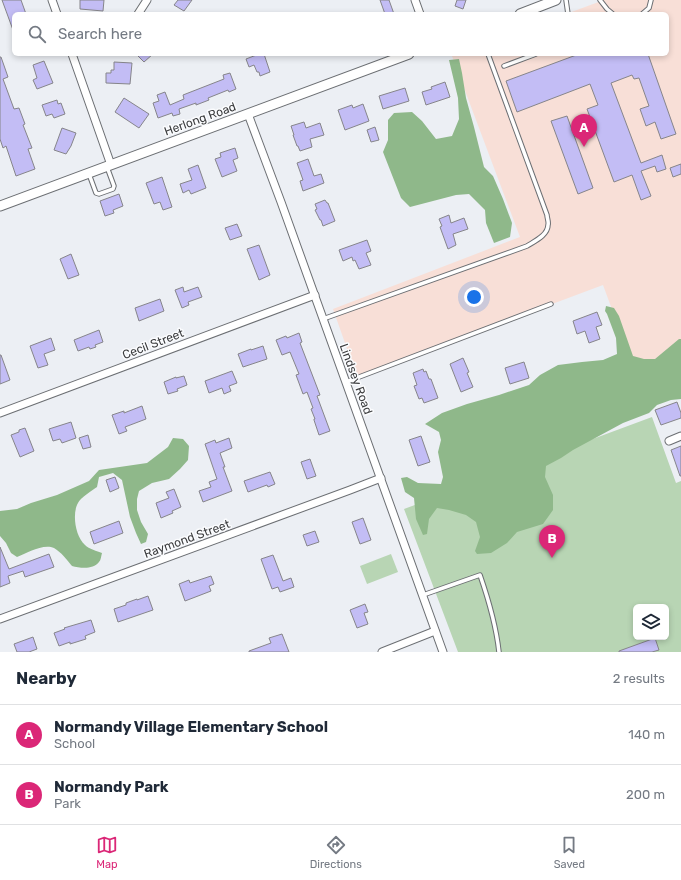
<!DOCTYPE html>
<style>
body{margin:0;font-family:Rubik,sans-serif;background:#f6f6f7;color:#1f2937}
.controls{position:absolute;right:12px;bottom:12px;display:grid;overflow:hidden;border-radius:6px;box-shadow:0 2px 6px #0003}
.controls button{width:36px;height:36px;display:grid;place-items:center;padding:0;border:0;border-bottom:1px solid #e0e1e3;background:#fff;color:#1f2937;font:20px sans-serif}
.you{position:absolute;left:474px;top:297px;width:14px;height:14px;margin:-10px;border:3px solid #fff;border-radius:50%;background:#1a73e8;box-shadow:0 0 0 6px #1a73e833}
.badge{display:grid;place-items:center;width:26px;height:26px;border-radius:50%;background:#db2777;color:#fff;font-size:13px;font-weight:700}
.pin{position:absolute;translate:-50% -33px;filter:drop-shadow(0 1px 2px #0008)}
.pin::after{content:'';position:absolute;top:21px;width:14px;height:12px;background:inherit;clip-path:polygon(0 0,100% 0,50% 100%)}
.list{margin:0;padding:0;list-style:none}
h2{display:flex;justify-content:space-between;align-items:center;height:52px;margin:0;padding:0 16px;font-size:17px}
h2 small{font-size:13px;font-weight:400;color:#747a83}
.list li{display:grid;grid-template-columns:26px 1fr auto;gap:12px;align-items:center;box-sizing:border-box;height:60px;padding:0 16px;border-top:1px solid #e0e1e3}
.list b{display:block;font-size:15px;white-space:nowrap}
.list p{margin:0;font-size:13px;white-space:nowrap;color:#747a83}
.list em{font-size:13px;font-style:normal;color:#747a83}
.icon{flex:none;width:22px;height:22px;fill:none;stroke:currentColor;stroke-width:2;stroke-linecap:round;stroke-linejoin:round}
.map{position:relative;flex:none;width:681px;height:652px;overflow:hidden}
.search{position:absolute;background:#fff;box-shadow:0 2px 6px #0003;left:12px;right:12px;top:12px;height:44px;display:flex;align-items:center;gap:10px;box-sizing:border-box;padding:0 14px;border-radius:6px;color:#747a83;font-size:15px}
.sheet{height:172px;background:#fff}
nav{display:flex;justify-content:space-around;align-items:center;box-sizing:border-box;height:56px;border-top:1px solid #e0e1e3;background:#fff;font-size:11px;color:#747a83}
nav a{display:grid;justify-items:center;gap:2px}
nav .on{color:#db2777}
.map>svg:first-child{display:block}
</style>
<div class="map">
<svg width="681" height="652" viewBox="0 0 681 652">
<rect width="100%" height="100%" fill="#eceff4"/>
<polygon fill="#f8dfd7" points="604,0 681,0 681,391 647,404 603,285 357,377 333,309 520,237 452,56 459,54 667,54 667,14 566,14"/>
<g fill="#b8d5b4" fill-rule="evenodd">
<path d="M652 417 676 483 681 481V652H458L404 509ZM636 607H666V637H636Z"/>
<polygon points="391,554 398,572 367,584 360,566"/>
</g>
<g fill="#8fb88a">
<polygon points="459,59 462,73 466,98 474,127 484,167 493,176 503,199 512,223 510,237 494,243 486,223 485,210 469,194 456,195 410,207 401,198 383,152 388,140 388,120 394,113 412,112 422,121 436,139 452,136 459,119 458,98 449,60"/>
<polygon points="606,306 614,308 619,316 633,356 644,359 655,359 679,339 681,339 681,399 671,400 657,405 649,413 623,423 573,450 561,458 546,466 545,477 553,495 553,510 543,524 517,532 507,543 491,553 477,554 475,551 480,537 476,522 466,515 449,510 437,508 429,519 427,534 423,535 416,519 414,498 405,492 401,478 407,477 418,483 441,484 443,477 438,452 441,440 439,432 425,424 442,413 467,404 499,395 529,385 540,375 558,365 582,362 603,360 617,354 616,338 607,314 605,311"/>
<path d="M173 438 183 439 189 446 188 460 180 469 169 479 152 483 139 491 137 499V510L141 522 148 534 146 542 141 544 136 533 130 517 122 480 113 473 99 477 97 487C93 490 80 498 78 503 72 513 75 536 85 545 89 549 97 551 102 553 101 556 101 560 99 562 93 570 80 568 72 566 67 560 61 552 54 548 44 543 26 553 17 557L11 553 6 543 0 536V511L17 509 31 503 57 495 89 481 99 470 147 463 168 447Z"/>
</g>
<g fill="#c3bdf5" stroke="#86858a">
<polygon points="2,0 21,0 26,14 14,14 14,30 13,30"/>
<polygon points="80,0 104,0 103,11 80,9"/>
<polygon points="178,0 192,0 184,11 174,5"/>
<polygon points="380,0 389,0 394,14 385,14"/>
<polygon points="457,0 466,0 463,9 455,6"/>
<polygon points="136,54 153,54 144,62"/>
<polygon points="259,54 264,54 270,72 260,76 259,72 257,72 254,65 249,67 246,59"/>
<polygon points="579,54 648,54 676,134 661,139 655,122 646,126 640,109 649,106 639,78 634,79 632,75 611,83 641,163 662,155 666,169 657,172 655,166 641,171 651,196 641,200 632,175 614,182 587,109 598,105 590,84 517,112 506,81"/>
<polygon points="0,57 1,57 8,77 3,79 14,109 19,108 25,124 23,125 32,148 28,149 35,169 16,176 6,146 3,148 0,139"/>
<polygon points="44,61 53,83 37,89 33,80 37,78 33,65"/>
<polygon points="114,62 132,63 130,84 106,83 106,73 111,73 111,70 114,70"/>
<polygon points="230,73 236,89 229,92 228,90 208,98 209,100 196,105 196,103 179,109 180,114 173,116 172,113 158,118 153,103 159,101 157,95 165,92 170,105 184,99 183,95 224,79 223,75"/>
<polygon points="445,82 450,97 426,105 422,92 432,89 431,87"/>
<polygon points="405,88 409,101 383,109 379,96"/>
<polygon points="124,98 149,114 139,128 115,112"/>
<polygon points="57,100 58,104 61,103 65,114 54,118 52,114 46,116 42,105"/>
<polygon points="363,104 369,121 345,130 338,110 352,105 353,108"/>
<polygon points="567,116 593,188 578,194 551,121"/>
<polygon points="304,122 306,128 320,123 324,135 310,139 312,147 300,151 298,146 297,146 293,135 294,135 291,126"/>
<polygon points="375,127 379,140 371,142 367,130"/>
<polygon points="62,128 76,133 71,146 66,154 54,150"/>
<polygon points="235,148 238,158 233,160 237,171 222,177 215,159 221,157 220,153"/>
<polygon points="308,159 314,176 321,174 324,183 303,191 300,181 303,180 297,163"/>
<polygon points="681,164 681,174 673,177 670,168"/>
<polygon points="198,165 206,188 191,194 189,190 183,193 180,184 192,180 188,169"/>
<polygon points="162,177 172,207 163,210 160,202 154,204 146,183"/>
<polygon points="119,194 123,206 113,210 114,213 105,216 100,201"/>
<polygon points="325,200 327,203 328,203 335,221 323,226 321,220 320,220 315,210 317,209 315,204"/>
<polygon points="449,215 451,223 464,218 468,229 453,234 456,245 448,249 440,227 442,226 439,219"/>
<polygon points="237,224 242,236 230,240 225,228"/>
<polygon points="367,240 371,251 366,253 371,265 359,269 355,260 353,261 352,257 343,261 339,250"/>
<polygon points="259,245 270,275 259,280 247,249"/>
<polygon points="71,254 79,275 68,279 60,259"/>
<polygon points="183,287 184,292 198,287 202,297 188,302 189,305 182,308 175,290"/>
<polygon points="160,299 164,311 139,321 135,308"/>
<polygon points="597,312 602,325 596,327 600,339 589,343 585,331 577,334 573,321"/>
<polygon points="99,330 103,342 95,345 96,347 90,349 89,347 78,351 74,340"/>
<polygon points="299,333 302,342 300,343 320,395 317,396 330,431 319,435 314,420 314,419 315,419 311,409 313,408 307,392 303,394 296,375 299,374 290,352 282,355 276,340 286,336 287,338"/>
<polygon points="51,338 55,350 44,354 48,365 38,368 30,346"/>
<polygon points="263,346 267,359 243,367 238,354 251,349 251,350"/>
<polygon points="0,355 1,355 10,380 0,384"/>
<polygon points="463,358 469,372 467,373 473,387 461,392 450,364"/>
<polygon points="524,362 529,378 510,384 505,368"/>
<polygon points="423,369 424,372 426,371 429,379 431,379 438,398 424,403 422,398 419,399 414,386 417,385 413,373"/>
<polygon points="232,371 237,383 229,386 231,391 224,394 222,388 209,393 205,381"/>
<polygon points="184,376 187,385 177,389 178,391 168,394 164,382 176,377 176,378"/>
<polygon points="677,402 681,413 681,418 661,425 655,410"/>
<polygon points="142,406 146,419 125,427 127,431 119,434 112,415 124,411 124,413"/>
<polygon points="71,422 76,438 62,443 60,439 53,441 49,429"/>
<polygon points="25,428 34,451 20,457 11,435 19,432 19,430"/>
<polygon points="88,435 91,447 83,449 79,438"/>
<polygon points="421,436 430,462 418,466 409,440"/>
<polygon points="229,438 232,448 220,453 225,467 223,467 232,491 203,502 199,491 211,487 209,482 217,479 205,444 215,440 216,443"/>
<polygon points="681,446 681,476 680,476 671,450"/>
<polygon points="310,459 316,476 307,479 301,462"/>
<polygon points="270,472 275,484 268,487 267,485 248,492 244,481"/>
<polygon points="115,477 119,488 110,492 106,480"/>
<polygon points="174,489 181,507 172,511 173,513 161,518 156,503 169,498 166,492"/>
<polygon points="363,518 371,540 360,544 352,522"/>
<polygon points="119,521 123,533 94,544 90,532"/>
<polygon points="315,531 319,542 307,546 303,535"/>
<polygon points="0,547 9,569 49,554 54,567 25,577 23,571 8,576 10,583 0,587"/>
<polygon points="273,555 283,581 291,578 294,587 280,592 278,587 272,589 261,559"/>
<polygon points="211,576 214,584 209,586 211,591 185,601 179,584 189,580 190,583"/>
<polygon points="148,596 153,610 118,622 114,609 126,605 126,603 137,599 137,600"/>
<polygon points="365,604 368,612 364,613 368,624 357,628 350,610"/>
<polygon points="91,620 95,632 85,636 86,639 70,644 70,642 59,646 54,633 65,629 64,628"/>
<polygon points="282,634 289,652 249,652 249,651 271,643 269,638"/>
<polygon points="33,637 37,649 29,652 17,652 14,644"/>
<polygon points="655,638 659,650 652,652 619,652 619,651"/>
</g>
<g fill="none" stroke-linecap="round" stroke-linejoin="round">
<defs>
<g id="service">
<polyline points="566,0 568,14"/>
<polyline points="600,0 607,9 613,14"/>
<polyline points="642,14 649,8 651,0"/>
<polyline points="504,66 536,54"/>
<polyline points="89,174 96,193 99,194 113,189 114,186 107,167"/>
<path d="M323 319 527 246C535 241 548 235 548 225 549 222 547 218 547 215L488 54"/>
<polyline points="346,382 551,304"/>
<path d="M423 595 480 575C489 601 496 625 499 652"/>
</g>
<g id="minor">
<polyline points="52,0 57,14"/>
<polyline points="415,0 420,14"/>
<polyline points="138,14 147,0"/>
<polyline points="72,54 111,165"/>
<polyline points="248,114 281,202 443,652"/>
<polyline points="0,413 315,295"/>
<polyline points="669,441 681,436"/>
<polyline points="0,619 350,490 381,478"/>
<polyline points="382,652 435,631"/>
</g>
<g id="tertiary">
<polyline points="520,14 556,0"/>
<polyline points="0,206 409,54"/>
</g>
</defs>
<use href="#service" stroke="#6c6f73" stroke-width="5.5"/>
<use href="#minor" stroke="#6c6f73" stroke-width="9"/>
<use href="#tertiary" stroke="#6c6f73" stroke-width="11"/>
<use href="#service" stroke="#fff" stroke-width="3.5"/>
<use href="#minor" stroke="#fff" stroke-width="7"/>
<use href="#tertiary" stroke="#fff" stroke-width="9"/>
</g>
<g text-anchor="middle" stroke-width="3" stroke-linejoin="round" paint-order="stroke">
<g font-size="12" fill="#3b3c3e" stroke="#fbfcfe">
<text transform="translate(200 119) rotate(-20)" y="4">Herlong Road</text>
<text transform="translate(153 344) rotate(-21)" y="4">Cecil Street</text>
<text transform="translate(356 379) rotate(70)" y="4">Lindsey Road</text>
<text transform="translate(187 539) rotate(-20)" y="4">Raymond Street</text>
</g>
</g>
</svg>
<div class="controls">
<button><svg class="icon" aria-label="layers" viewBox="0 0 24 24"><path d="M12 4l9 5-9 5-9-5zM3 14l9 5 9-5"/></svg></button>
</div>
<div class="you"></div>
<div class="pin badge" style="left:584px;top:147px">A</div>
<div class="pin badge" style="left:552px;top:558px">B</div>
<div class="search"><svg class="icon" aria-label="search" viewBox="0 0 24 24"><circle cx="10" cy="10" r="6"/><path d="M15 15l6 6"/></svg>Search here</div>
</div>
<section class="sheet">
<h2>Nearby<small>2 results</small></h2>
<ul class="list">
<li><span class="badge">A</span><div><b>Normandy Village Elementary School</b><p>School</p></div><em>140 m</em></li>
<li><span class="badge">B</span><div><b>Normandy Park</b><p>Park</p></div><em>200 m</em></li>
</ul>
</section>
<nav>
<a class="on"><svg class="icon" aria-label="map" viewBox="0 0 24 24"><path d="M3 6l6-2 6 2 6-2v14l-6 2-6-2-6 2zM9 4v14M15 6v14"/></svg>Map</a>
<a><svg class="icon" aria-label="directions" viewBox="0 0 24 24"><path d="M12 3l9 9-9 9-9-9zM9 14v-3h6M13 9l2 2-2 2"/></svg>Directions</a>
<a><svg class="icon" aria-label="saved" viewBox="0 0 24 24"><path d="M7 4h10v16l-5-4-5 4z"/></svg>Saved</a>
</nav>
